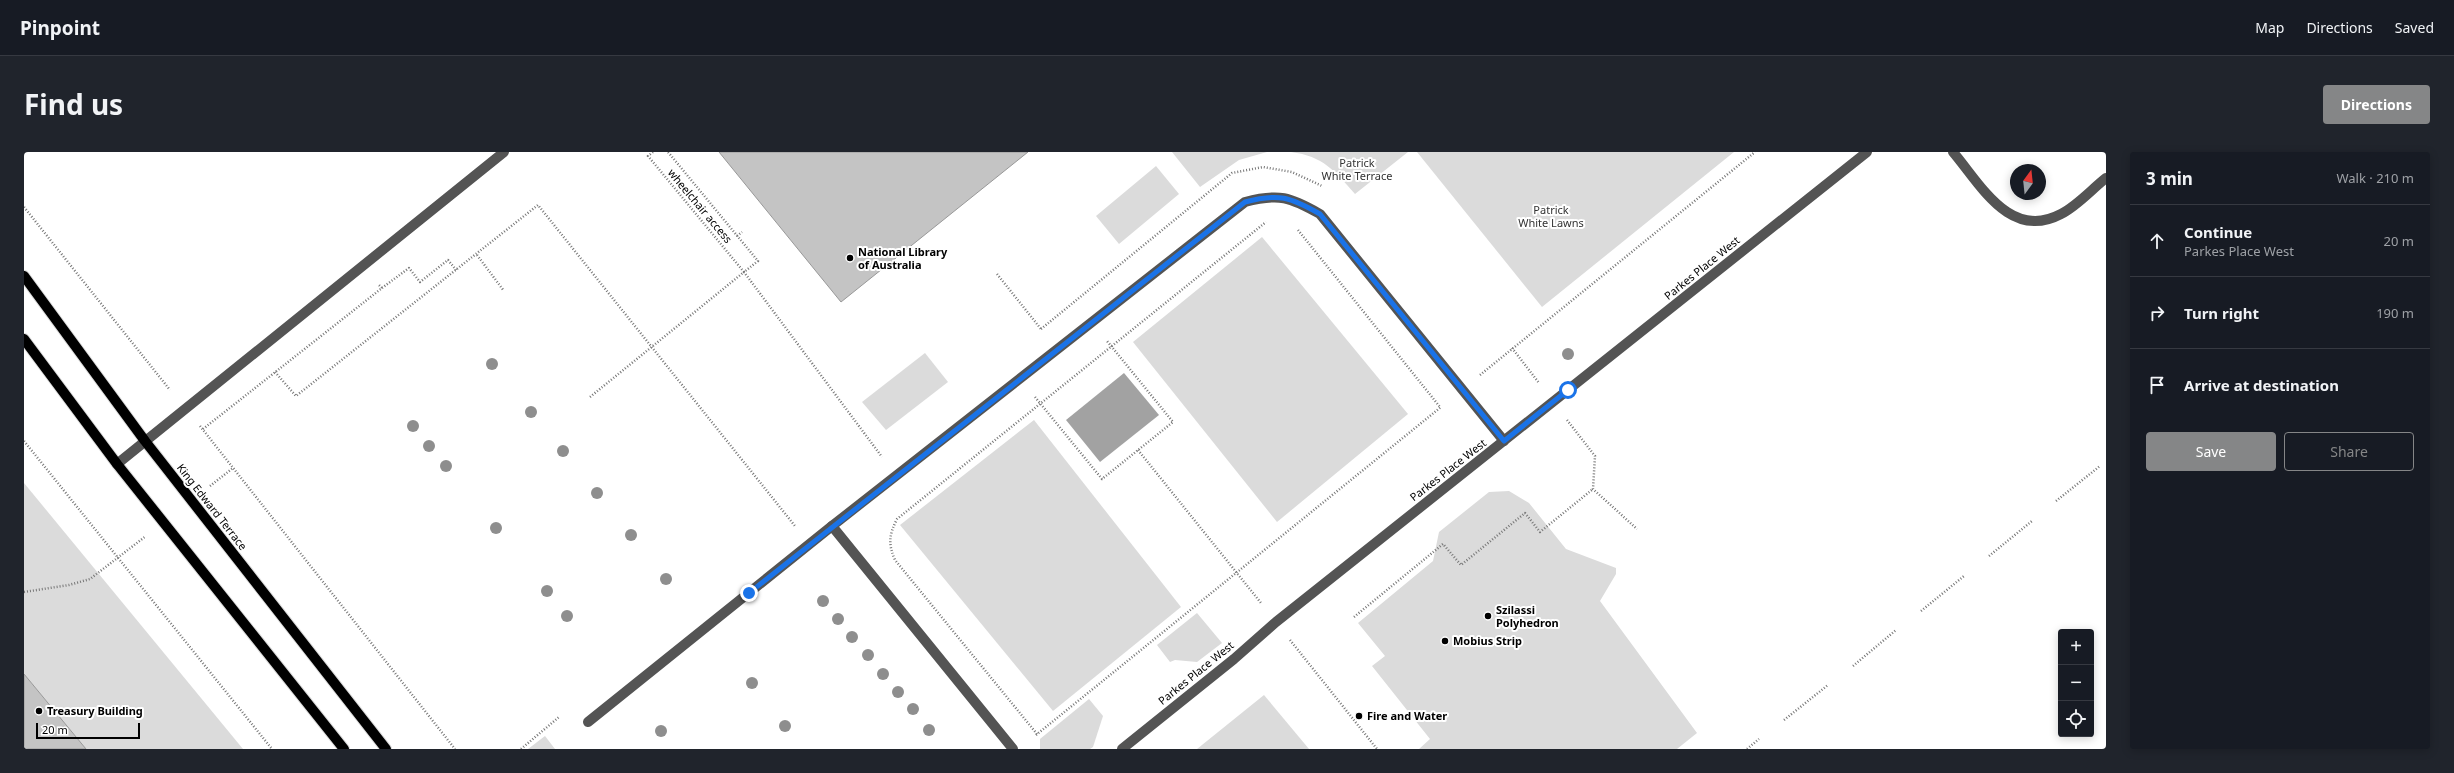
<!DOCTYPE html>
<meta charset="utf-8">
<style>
body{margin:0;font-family:"Noto Sans",sans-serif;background:#20242c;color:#f1f3f6}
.controls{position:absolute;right:12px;bottom:12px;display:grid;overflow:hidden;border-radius:4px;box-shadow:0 2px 10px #0003}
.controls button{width:36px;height:36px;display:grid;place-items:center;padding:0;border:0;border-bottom:1px solid #363941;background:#171b24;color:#f1f3f6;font:20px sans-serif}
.compass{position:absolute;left:1986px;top:12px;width:36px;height:36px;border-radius:50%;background:#171b24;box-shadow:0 2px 10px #0003;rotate:15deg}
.scale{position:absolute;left:12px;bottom:10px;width:104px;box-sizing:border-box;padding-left:4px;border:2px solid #000;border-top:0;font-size:11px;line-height:14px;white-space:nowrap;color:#000;-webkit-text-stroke:3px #fff;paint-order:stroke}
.stop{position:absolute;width:12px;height:12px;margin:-9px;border:3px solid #1a73e8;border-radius:50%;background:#fff}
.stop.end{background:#1a73e8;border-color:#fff;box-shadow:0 1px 4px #0008}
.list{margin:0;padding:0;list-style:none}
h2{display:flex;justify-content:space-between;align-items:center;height:52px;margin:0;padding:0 16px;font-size:17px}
h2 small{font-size:13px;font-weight:400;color:#9ea1a6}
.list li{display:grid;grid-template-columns:26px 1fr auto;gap:12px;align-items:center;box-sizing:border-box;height:72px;padding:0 16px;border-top:1px solid #363941}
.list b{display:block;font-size:15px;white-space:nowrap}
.list p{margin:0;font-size:13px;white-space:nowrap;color:#9ea1a6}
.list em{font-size:13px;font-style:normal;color:#9ea1a6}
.actions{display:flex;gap:8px;padding:12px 16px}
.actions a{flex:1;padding:9px 0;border:1px solid #858687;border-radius:4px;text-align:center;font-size:14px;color:#858687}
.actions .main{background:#858687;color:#fff}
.icon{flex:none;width:22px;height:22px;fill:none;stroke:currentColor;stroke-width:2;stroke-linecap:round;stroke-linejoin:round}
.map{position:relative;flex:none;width:2082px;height:597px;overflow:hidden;border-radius:4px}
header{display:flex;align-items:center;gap:24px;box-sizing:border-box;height:56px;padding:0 20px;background:#171b24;border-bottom:1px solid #363941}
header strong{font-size:19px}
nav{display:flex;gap:22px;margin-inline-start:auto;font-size:14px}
.intro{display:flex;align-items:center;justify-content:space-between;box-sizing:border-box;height:96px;padding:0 24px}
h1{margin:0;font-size:28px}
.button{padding:10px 18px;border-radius:4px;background:#858687;color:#fff;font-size:14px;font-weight:700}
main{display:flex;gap:24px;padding:0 24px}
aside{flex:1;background:#171b24;border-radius:4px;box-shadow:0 2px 10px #0003}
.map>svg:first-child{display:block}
</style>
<header>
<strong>Pinpoint</strong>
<nav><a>Map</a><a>Directions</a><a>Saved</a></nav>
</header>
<div class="intro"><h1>Find us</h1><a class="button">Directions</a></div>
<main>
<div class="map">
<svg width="2082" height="597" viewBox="0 0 2082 597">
<rect width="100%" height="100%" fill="#fff"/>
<g fill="#dbdbdb">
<polygon points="1148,0 1243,0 1215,8 1176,35"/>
<path d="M1267 0H1384L1331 42C1311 19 1299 4 1267 0Z"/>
<polygon points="1393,0 1710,0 1518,155"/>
<polygon points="1132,14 1155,42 1095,92 1072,64"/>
<polygon points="1238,85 1384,262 1253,370 1109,190"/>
<polygon points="901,201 924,230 862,278 838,250"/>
<polygon points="1010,268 1157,455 1029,559 876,373"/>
<polygon points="0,331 219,597 62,597 0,522"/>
<polygon points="1485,339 1505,351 1542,397 1592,416 1592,422 1576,449 1673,581 1653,597 1395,597 1406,587 1348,514 1361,504 1334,471 1409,409 1415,380 1465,340"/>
<polygon points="1173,461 1198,491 1173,510 1151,508 1146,510 1133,493"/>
<polygon points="1240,543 1285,597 1173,597"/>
<polygon points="1065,547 1079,564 1069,595 1066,597 1016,597 1016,587"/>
<polygon points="521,584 531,597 504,597"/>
</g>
<polygon fill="#a2a2a2" points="1100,221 1135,263 1076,310 1042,268"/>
<g fill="#c4c4c4" stroke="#989898">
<polygon points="695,0 1004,0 817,150"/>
<polygon points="0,522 62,597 0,597"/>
</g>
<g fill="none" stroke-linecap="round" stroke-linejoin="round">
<defs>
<g id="major">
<polyline points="0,124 121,289 362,597"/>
<polyline points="0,187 93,312 320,597"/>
</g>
</defs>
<use href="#major" stroke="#dbdbdb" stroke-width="12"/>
<g stroke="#767676" stroke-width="2.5" stroke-dasharray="1 2" stroke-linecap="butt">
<polyline points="629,0 624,4 720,120 734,109 644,0"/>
<polyline points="0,55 146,238"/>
<polyline points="1274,78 1416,255"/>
<polyline points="713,84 718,80"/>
<polyline points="453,103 480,139"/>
<polyline points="973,122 1017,177"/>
<polyline points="358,136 385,116 396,130 424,108 433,119"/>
<polyline points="1017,177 1208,21 1239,15 1268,20 1298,34"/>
<polyline points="1488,196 1515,231"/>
<polyline points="251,220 272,244 514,53 771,374"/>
<polyline points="1456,223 1731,0"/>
<polyline points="566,245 720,120 858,305"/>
<polyline points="1011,245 1078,327 1149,270 1083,189"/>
<polyline points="1543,268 1571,304 1569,337 1613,377"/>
<polyline points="176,274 431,597"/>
<polyline points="179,277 358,136 354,132"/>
<polyline points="0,289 248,597"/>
<polyline points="1114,298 1237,451"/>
<polyline points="186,334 209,316"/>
<polyline points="2032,349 2076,314"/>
<polyline points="1965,404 2008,369"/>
<polyline points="0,440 45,433 66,427 122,384"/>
<polyline points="1897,459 1940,424"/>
<polyline points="1330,465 1419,392 1437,413 1501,361 1516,380 1569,337"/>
<polyline points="1266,488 1353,597"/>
<polyline points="1829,514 1872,478"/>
<polyline points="1760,568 1804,533"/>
<path d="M1013 582 871 408C864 392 865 383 873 367L1242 70"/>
<polyline points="1012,583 1417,255"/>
<polyline points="497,597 535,565"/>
<polyline points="1723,597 1735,587"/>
</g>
<g stroke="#545454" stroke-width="10">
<path d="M1929 0C1957 33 1986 89 2037 62 2053 54 2068 37 2082 26"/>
<polyline points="93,312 480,0"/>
<polyline points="564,570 808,374"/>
<path d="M989 597 808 374 1221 50C1255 41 1266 45 1296 62L1480 289"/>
<polyline points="1098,597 1210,507 1252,470 1843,0"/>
</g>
<use href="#major" stroke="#000" stroke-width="10"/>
</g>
<g fill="#8e8e8e">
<circle cx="1544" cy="202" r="6"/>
<circle cx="468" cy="212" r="6"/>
<circle cx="507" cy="260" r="6"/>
<circle cx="389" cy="274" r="6"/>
<circle cx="405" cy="294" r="6"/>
<circle cx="539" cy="299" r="6"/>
<circle cx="422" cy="314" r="6"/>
<circle cx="573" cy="341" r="6"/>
<circle cx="472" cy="376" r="6"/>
<circle cx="607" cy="383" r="6"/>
<circle cx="642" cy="427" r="6"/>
<circle cx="523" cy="439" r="6"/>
<circle cx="799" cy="449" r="6"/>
<circle cx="543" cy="464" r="6"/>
<circle cx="814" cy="467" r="6"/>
<circle cx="828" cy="485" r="6"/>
<circle cx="844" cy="503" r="6"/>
<circle cx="859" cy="522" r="6"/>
<circle cx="728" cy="531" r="6"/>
<circle cx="874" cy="540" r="6"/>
<circle cx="889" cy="557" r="6"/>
<circle cx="761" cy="574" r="6"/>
<circle cx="905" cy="578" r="6"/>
<circle cx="637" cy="579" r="6"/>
</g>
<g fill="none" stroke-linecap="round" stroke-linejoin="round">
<path stroke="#1a73e8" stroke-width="5" d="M725 441 1221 50C1255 41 1266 45 1296 62L1480 289 1544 238"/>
</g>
<g fill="#000" stroke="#fff" stroke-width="1.5">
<circle cx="826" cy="106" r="4"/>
<circle cx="1464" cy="464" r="4"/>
<circle cx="1421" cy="489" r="4"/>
<circle cx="15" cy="559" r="4"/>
<circle cx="1335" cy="564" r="4"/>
</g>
<g text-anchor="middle" stroke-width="4" stroke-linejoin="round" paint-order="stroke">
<g font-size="11" fill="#323232" stroke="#fff">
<text x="1333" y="15">Patrick<tspan x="1333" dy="13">White Terrace</tspan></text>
<text x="1527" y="62">Patrick<tspan x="1527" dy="13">White Lawns</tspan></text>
</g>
<g font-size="11" fill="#000" stroke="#fff">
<text transform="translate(676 54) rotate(50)" y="4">wheelchair access</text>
<text transform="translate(1678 116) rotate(-39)" y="4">Parkes Place West</text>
<text transform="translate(1424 318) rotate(-38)" y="4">Parkes Place West</text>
<text transform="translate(188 355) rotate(52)" y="4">King Edward Terrace</text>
<text transform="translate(1172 521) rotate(-39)" y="4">Parkes Place West</text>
</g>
<g font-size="11" font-weight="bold" fill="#000" stroke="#fff" text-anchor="start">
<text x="834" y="104">National Library<tspan x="834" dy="13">of Australia</tspan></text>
<text x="1472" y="462">Szilassi<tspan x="1472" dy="13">Polyhedron</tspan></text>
<text x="1429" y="493">Mobius Strip</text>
<text x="23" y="563">Treasury Building</text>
<text x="1343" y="568">Fire and Water</text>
</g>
</g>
</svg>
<div class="controls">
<button>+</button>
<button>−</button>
<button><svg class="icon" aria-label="locate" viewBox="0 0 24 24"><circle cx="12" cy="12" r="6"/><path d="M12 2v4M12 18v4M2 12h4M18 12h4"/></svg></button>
</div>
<svg class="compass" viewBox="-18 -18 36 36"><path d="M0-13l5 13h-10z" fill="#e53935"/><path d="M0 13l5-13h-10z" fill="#9ea1a6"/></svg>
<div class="scale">20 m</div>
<div class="stop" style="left:1544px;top:238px"></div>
<div class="stop end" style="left:725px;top:441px"></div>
</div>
<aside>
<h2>3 min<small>Walk · 210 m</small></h2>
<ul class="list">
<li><svg class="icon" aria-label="ahead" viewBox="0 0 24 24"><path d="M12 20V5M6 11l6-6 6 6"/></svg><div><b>Continue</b><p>Parkes Place West</p></div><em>20 m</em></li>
<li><svg class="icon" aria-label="right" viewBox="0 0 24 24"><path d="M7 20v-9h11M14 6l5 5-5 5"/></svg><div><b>Turn right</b></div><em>190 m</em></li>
<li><svg class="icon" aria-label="arrive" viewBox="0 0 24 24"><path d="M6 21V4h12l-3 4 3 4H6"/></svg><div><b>Arrive at destination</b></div></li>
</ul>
<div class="actions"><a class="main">Save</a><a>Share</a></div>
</aside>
</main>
